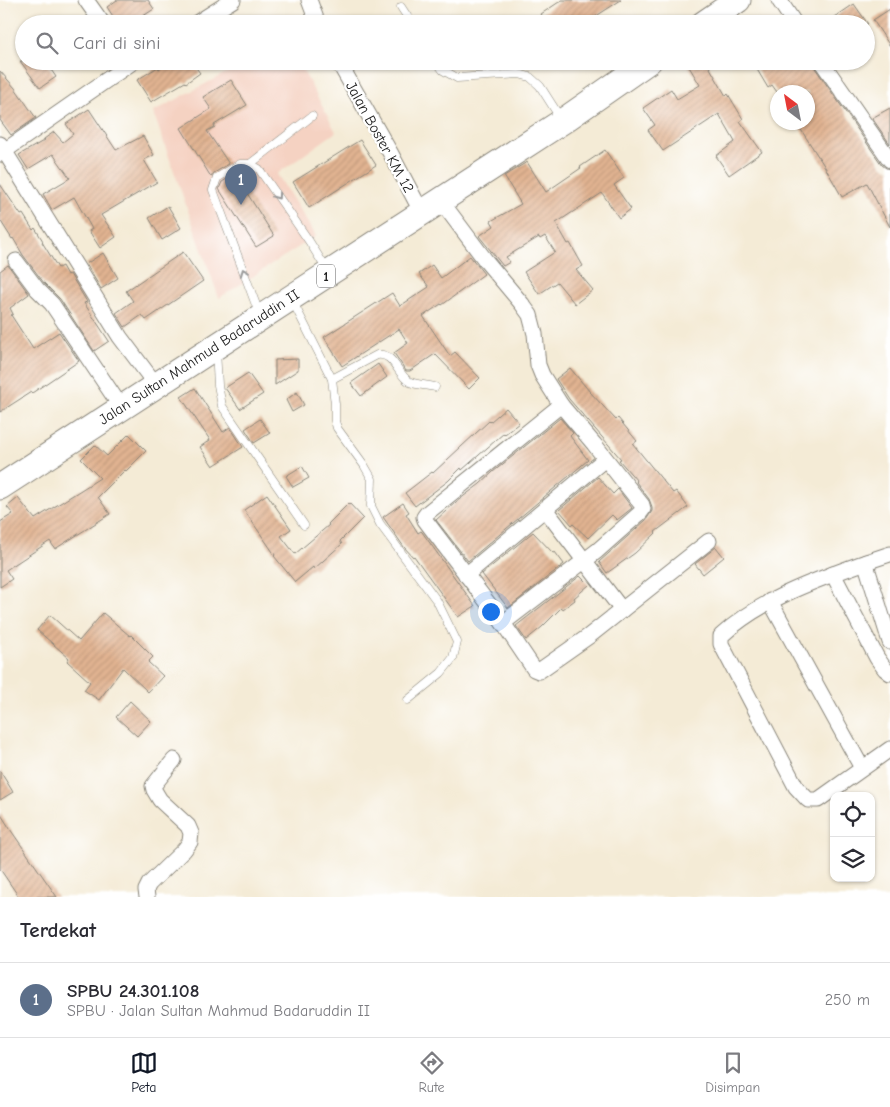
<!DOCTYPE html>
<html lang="id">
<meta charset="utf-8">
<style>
body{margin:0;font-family:"Comic Neue",sans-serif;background:#f7f7f7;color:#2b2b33}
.controls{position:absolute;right:15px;bottom:15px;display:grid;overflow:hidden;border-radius:10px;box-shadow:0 1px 4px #0004}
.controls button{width:45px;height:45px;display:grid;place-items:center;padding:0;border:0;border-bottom:1px solid #e1e1e2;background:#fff;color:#2b2b33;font:25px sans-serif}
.compass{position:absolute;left:770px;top:85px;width:45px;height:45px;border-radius:50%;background:#fff;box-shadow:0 1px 4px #0004;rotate:328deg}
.you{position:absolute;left:490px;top:611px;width:18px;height:18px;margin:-12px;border:4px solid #fff;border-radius:50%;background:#1a73e8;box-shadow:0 0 0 8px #1a73e833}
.badge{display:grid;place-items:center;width:32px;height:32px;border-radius:50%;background:#111827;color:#fff;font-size:16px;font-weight:700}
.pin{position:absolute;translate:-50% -41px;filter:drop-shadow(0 1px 2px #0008)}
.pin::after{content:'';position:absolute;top:26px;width:18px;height:15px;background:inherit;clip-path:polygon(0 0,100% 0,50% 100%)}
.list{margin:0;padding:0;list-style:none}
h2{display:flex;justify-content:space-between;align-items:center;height:65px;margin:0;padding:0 20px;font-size:21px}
h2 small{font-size:16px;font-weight:400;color:#7c7c81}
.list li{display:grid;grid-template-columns:32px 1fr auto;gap:15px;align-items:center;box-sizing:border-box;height:75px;padding:0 20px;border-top:1px solid #e1e1e2}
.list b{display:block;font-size:19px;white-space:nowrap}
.list p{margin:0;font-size:16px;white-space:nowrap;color:#7c7c81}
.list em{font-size:16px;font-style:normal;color:#7c7c81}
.icon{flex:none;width:28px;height:28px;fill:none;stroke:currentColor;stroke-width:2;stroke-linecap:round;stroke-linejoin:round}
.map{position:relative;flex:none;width:890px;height:897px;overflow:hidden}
.search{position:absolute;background:#fff;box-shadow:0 1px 4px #0004;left:15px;right:15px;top:15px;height:55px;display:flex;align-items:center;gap:12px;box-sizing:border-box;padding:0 18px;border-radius:28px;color:#7c7c81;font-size:19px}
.sheet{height:140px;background:#fff}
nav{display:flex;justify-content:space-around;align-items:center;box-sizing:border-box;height:70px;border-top:1px solid #e1e1e2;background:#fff;font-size:14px;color:#7c7c81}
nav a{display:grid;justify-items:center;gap:2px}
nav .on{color:#111827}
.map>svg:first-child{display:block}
</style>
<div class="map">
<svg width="890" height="897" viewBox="0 0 890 897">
<defs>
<pattern id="building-hatch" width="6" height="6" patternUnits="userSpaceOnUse" patternTransform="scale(1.25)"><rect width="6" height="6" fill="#e1b391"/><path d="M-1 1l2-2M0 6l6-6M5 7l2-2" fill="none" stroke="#c0997c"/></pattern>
</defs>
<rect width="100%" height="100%" fill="#fff"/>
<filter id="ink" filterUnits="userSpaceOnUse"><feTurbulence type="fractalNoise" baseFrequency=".02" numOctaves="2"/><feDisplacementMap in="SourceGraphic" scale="10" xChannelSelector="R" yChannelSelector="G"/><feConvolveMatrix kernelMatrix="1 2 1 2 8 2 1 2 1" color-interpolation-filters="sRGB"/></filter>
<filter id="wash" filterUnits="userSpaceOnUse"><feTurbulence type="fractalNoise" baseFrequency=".0096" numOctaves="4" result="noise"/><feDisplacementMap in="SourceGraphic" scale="20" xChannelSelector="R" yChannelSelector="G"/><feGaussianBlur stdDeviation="1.12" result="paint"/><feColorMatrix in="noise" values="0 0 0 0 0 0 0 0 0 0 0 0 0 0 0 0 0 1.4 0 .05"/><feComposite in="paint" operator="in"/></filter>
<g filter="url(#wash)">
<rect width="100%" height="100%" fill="#f4ebd6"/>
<polygon fill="#f5d2c2" points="248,61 298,61 336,132 277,174 316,236 219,298 153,112"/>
<g id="blocks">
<g fill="url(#building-hatch)">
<polygon points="117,0 148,0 154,9 131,24 118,24 107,7"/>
<polygon points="562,0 621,0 584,24 547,24 541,14"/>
<polygon points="854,4 868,24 840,24 835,17"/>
<polygon points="890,9 890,46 873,20"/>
<polygon points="20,61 45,61 56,77 40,88"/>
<polygon points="170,61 191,61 200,73 186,83 185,82 151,102 137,80 158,67 159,69"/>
<polygon points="695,61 706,61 726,96 728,94 743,119 740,121 762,152 729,175 716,156 735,142 719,114 663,151 648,130 655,125 643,108 671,89 677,99 700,85 688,65"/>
<polygon points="752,61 808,61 810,66 813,65 882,165 886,168 890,169 890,227 867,183 842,197 825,167 796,122 808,122 808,92 777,92 772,85 768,88"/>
<polygon points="0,71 15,88 36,118 11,135 0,120"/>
<polygon points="231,80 247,105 214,125 215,127 207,131 229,164 214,173 211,177 181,128 211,109 203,97"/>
<polygon points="890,108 890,144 872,118"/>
<polygon points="89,109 116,150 143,136 154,155 144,160 157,182 101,215 116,237 100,248 89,231 92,229 74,197 52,210 43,194 70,178 53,154 28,169 19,155 45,140 44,139 54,132 63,142 73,134 66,124"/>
<polygon points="360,140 376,165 309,208 293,182"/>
<polygon points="605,150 624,178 614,185 631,209 619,218 602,193 556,223 568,244 570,243 583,266 576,270 593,290 575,304 557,282 539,294 524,272 555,252 545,236 540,239 539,237 506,257 510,262 503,266 479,236 494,226 491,221 521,204 504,176 527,162 546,192 581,168 580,167"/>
<polygon points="235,174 274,236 256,247 219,189 222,182"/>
<polygon points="0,184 21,215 23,214 33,230 35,228 43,241 42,242 58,268 62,266 67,275 70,274 87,302 84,303 109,341 94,351 60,299 44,283 23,255 13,238 12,239 0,220"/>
<polygon points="168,206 181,228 162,240 149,218"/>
<polygon points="183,252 203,281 146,320 142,315 125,327 116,313 133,301 126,291"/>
<polygon points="103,253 118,278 101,289 86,264"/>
<polygon points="470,256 484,274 442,305 441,304 423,316 450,356 455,352 480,378 469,389 435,354 410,371 406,371 394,353 408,343 399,329 342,366 324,337 392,293 400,306 429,287 419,274 432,265 441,278"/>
<polygon points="8,265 29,294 10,308 13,314 11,315 33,349 59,332 79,361 32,393 31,392 0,412 0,271"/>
<polygon points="298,359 298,370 275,385 275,360"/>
<polygon points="378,364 387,377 361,396 351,383"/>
<polygon points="570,368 590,392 616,420 618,418 637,441 633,444 673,493 676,491 688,507 655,532 656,533 635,553 607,573 599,562 646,520 652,511 652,507 649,499 636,482 637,481 619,460 621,459 569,399 556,379"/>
<polygon points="248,373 263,394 240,409 225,388"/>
<polygon points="195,388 223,432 230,427 243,447 213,466 200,447 210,440 181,397"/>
<polygon points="297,392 304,405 292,412 286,400"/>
<polygon points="506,408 519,423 505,434 504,433 462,470 461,468 448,481 415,506 405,493 432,472 433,473 489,421 490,422"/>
<polygon points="560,418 573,433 570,436 588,460 468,561 436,520 456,502 480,484 493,472"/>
<polygon points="260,419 270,433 254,443 245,429"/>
<polygon points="129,434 146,451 126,471 125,470 98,497 110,514 55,549 50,541 6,570 12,579 0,587 0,522 13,514 7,507 18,498 35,519 100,478 81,459 95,445 107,456"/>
<polygon points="302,466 309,478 293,487 286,476"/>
<polygon points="598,477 613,494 618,489 632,508 617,520 612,515 588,538 573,524 572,525 559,510"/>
<polygon points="267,494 291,529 281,536 295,554 329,525 328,524 349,503 363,518 340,541 342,544 314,569 313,567 295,582 274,556 275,555 244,510"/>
<polygon points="403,503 409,512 406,514 418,533 421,531 422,532 475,606 458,617 414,556 413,557 404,547 383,517"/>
<polygon points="533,532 553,553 555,552 564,564 508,608 482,574"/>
<polygon points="716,547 724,557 703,574 695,564"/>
<polygon points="580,576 589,585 574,598 575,600 563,609 561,608 542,627 526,640 516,626"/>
<polygon points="103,613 130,636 131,635 153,657 148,662 163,676 148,692 123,668 99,700 84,690 90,682 67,661 69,658 37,630 50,615 79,641"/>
<polygon points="130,701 151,721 137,736 116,717"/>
<polygon points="0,771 13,792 0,800"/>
<polygon points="0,813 12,832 57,897 19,897 0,869"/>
</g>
</g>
</g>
<g filter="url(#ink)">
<use href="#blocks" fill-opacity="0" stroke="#888479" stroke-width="1"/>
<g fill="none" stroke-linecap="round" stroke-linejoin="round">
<defs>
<g id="service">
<polyline points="401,7 412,24"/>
<polyline points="436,61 443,70 457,78 519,74 530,77 540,86 561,119"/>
<polyline points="250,164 312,116"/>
<polyline points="293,302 332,379 335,404 335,421 337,428 364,465 372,479 371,506 380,524 437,601 457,642 453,658 441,673 408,700"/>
<polyline points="259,313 213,190 217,178 240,164 250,164 259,169 309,241 327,270"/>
<polyline points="216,351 218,385 222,406 304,525"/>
<path d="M332 379 377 355C394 352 397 375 410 382 417 385 427 385 435 387"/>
</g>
<g id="minor">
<polyline points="86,0 103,24"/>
<polyline points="309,0 318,24"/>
<polyline points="779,0 795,24"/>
<polyline points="195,24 233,0"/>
<polyline points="338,61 391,154 422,213"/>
<polyline points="821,61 890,160"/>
<polyline points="0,144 120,337 156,385"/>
<polyline points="0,154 134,61"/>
<polyline points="441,201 486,261 522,304 530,315 535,334 538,365 542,375 561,405 594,444 642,505 643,509 640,513 597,551 503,623"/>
<polyline points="16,261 37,289 52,304 121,407"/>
<polyline points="561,405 427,513 424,517 425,520 503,623 534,669 539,671 589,636 709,541"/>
<polyline points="545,509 622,610"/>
<polyline points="890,554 866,562 868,571 890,642"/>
<path d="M866 562C816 580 761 599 721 636V644L796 787 808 800H818L890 749"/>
<polyline points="833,574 877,658 885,669 890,673"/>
<polyline points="466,575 605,459"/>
<polyline points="770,601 862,768"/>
<polyline points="147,897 146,890 149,884 184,850 190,842 191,833 188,826 160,800 154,790 153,786 174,760"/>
</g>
<g id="trunk">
<polyline points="703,24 738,0"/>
<polyline points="0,487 563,121 649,61"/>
</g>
</defs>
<use href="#service" stroke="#888479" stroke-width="9"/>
<use href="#minor" stroke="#888479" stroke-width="17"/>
<use href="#trunk" stroke="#888479" stroke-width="27"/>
<use href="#service" stroke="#fff" stroke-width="8"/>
<use href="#minor" stroke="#fff" stroke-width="15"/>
<use href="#trunk" stroke="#fff" stroke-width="25"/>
</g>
<defs><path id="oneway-chevron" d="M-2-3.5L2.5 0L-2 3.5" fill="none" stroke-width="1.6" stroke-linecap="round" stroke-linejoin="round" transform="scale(1.25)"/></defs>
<g stroke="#999">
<use href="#oneway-chevron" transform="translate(277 196) rotate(55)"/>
<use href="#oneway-chevron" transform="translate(244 272) rotate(-111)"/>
</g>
</g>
<g text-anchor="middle" stroke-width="4.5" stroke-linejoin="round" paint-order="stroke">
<rect fill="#fff" stroke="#606060" stroke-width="1" x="317" y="264.5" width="18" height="23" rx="4"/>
<g font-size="14" font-weight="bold" fill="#1c1c1c">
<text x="326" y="281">1</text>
</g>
<g font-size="15" fill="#1c1c1c" stroke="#fff">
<text transform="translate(380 137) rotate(61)" y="5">Jalan Boster KM 12</text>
<text transform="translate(199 357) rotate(-33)" y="5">Jalan Sultan Mahmud Badaruddin II</text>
</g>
</g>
</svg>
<div class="controls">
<button><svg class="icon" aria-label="locate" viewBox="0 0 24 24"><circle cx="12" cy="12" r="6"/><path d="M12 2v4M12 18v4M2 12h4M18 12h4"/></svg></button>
<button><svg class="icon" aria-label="layers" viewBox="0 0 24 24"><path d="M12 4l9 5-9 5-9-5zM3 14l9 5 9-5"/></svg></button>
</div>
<svg class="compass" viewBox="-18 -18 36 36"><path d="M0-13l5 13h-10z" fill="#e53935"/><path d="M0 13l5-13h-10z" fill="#7c7c81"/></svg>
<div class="you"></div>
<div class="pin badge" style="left:241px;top:205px;background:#5c6f8a">1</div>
<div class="search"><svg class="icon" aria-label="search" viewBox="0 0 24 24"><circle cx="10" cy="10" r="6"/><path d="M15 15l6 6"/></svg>Cari di sini</div>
</div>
<section class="sheet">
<h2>Terdekat<small></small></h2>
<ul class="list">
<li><span class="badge" style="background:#5c6f8a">1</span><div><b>SPBU 24.301.108</b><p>SPBU · Jalan Sultan Mahmud Badaruddin II</p></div><em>250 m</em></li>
</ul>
</section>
<nav>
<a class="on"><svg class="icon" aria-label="map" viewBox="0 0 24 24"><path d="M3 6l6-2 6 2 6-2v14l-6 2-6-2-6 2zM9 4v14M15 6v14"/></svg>Peta</a>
<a><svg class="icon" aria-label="directions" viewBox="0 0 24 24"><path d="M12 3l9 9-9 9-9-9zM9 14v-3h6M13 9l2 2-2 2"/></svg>Rute</a>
<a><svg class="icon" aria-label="saved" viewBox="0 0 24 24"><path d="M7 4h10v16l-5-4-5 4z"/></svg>Disimpan</a>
</nav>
